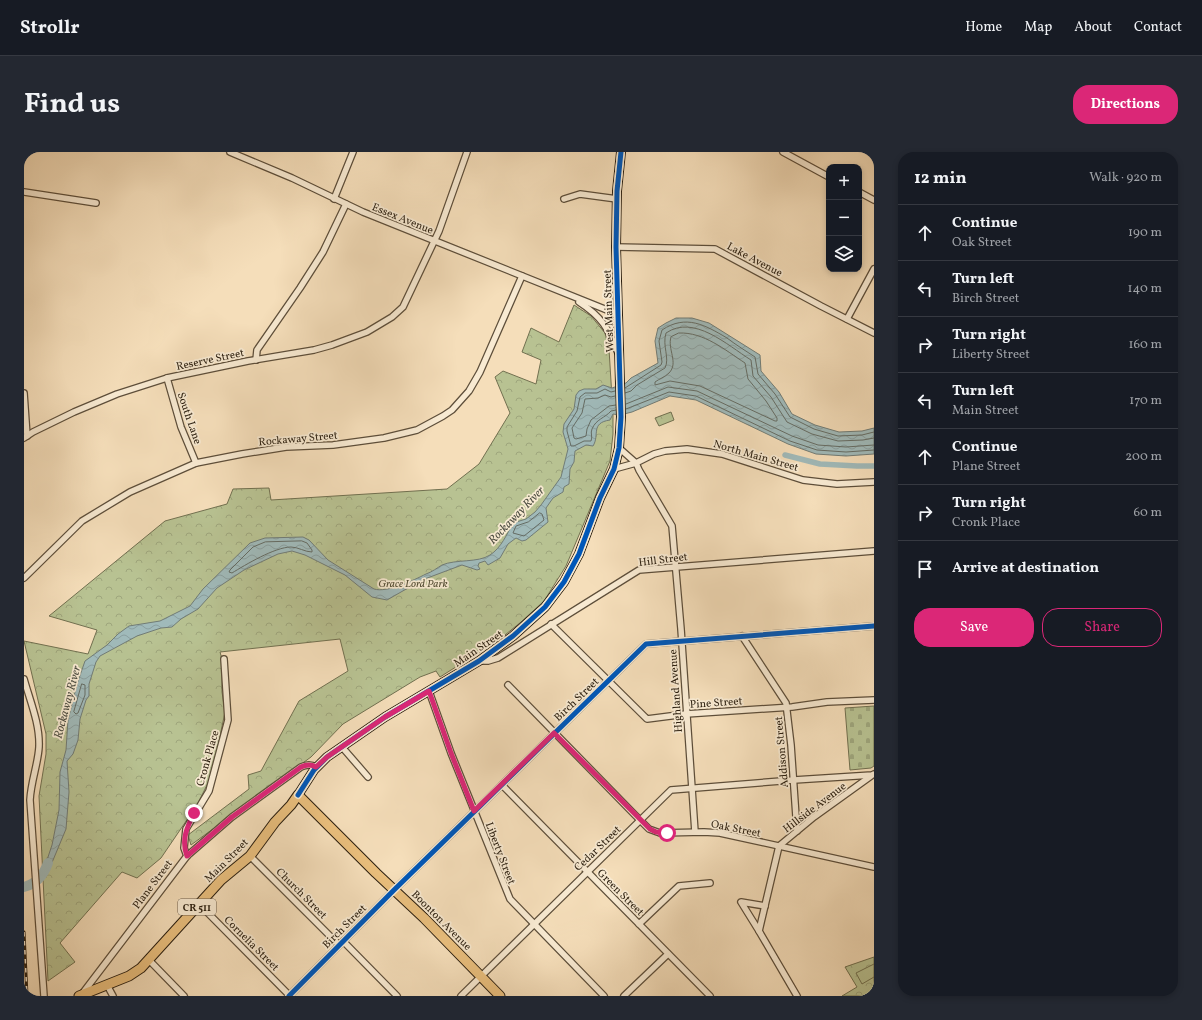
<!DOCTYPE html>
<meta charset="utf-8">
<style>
body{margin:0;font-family:Vollkorn,serif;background:#242831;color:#f1f3f6}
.controls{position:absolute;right:12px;top:12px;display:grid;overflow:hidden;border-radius:8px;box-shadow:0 2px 6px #0003}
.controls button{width:36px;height:36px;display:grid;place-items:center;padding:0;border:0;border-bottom:1px solid #363941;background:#171b24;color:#f1f3f6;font:20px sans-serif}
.stop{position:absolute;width:12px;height:12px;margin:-9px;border:3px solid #db2777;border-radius:50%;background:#fff}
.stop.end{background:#db2777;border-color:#fff;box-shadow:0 1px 4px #0008}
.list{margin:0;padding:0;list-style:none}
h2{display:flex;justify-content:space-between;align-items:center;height:52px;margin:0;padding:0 16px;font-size:17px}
h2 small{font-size:13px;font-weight:400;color:#9ea1a6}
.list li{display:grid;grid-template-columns:26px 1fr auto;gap:12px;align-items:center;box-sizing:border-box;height:56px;padding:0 16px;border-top:1px solid #363941}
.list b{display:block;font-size:15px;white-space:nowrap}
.list p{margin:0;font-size:13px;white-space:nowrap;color:#9ea1a6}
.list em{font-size:13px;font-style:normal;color:#9ea1a6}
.actions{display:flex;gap:8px;padding:12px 16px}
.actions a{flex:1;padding:9px 0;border:1px solid #db2777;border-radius:16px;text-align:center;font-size:14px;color:#db2777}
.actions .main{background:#db2777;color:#fff}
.icon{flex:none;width:22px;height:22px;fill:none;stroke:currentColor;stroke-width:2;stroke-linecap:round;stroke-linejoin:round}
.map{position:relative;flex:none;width:850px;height:844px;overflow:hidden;border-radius:16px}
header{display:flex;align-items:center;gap:24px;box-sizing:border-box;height:56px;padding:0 20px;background:#171b24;border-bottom:1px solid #363941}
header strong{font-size:19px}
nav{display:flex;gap:22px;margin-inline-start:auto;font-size:14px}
.intro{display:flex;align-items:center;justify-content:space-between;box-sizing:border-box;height:96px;padding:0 24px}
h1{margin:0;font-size:28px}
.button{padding:10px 18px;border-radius:16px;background:#db2777;color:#fff;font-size:14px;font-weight:700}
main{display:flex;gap:24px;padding:0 24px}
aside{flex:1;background:#171b24;border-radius:16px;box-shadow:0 2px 6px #0003}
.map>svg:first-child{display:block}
</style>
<header>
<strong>Strollr</strong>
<nav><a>Home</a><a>Map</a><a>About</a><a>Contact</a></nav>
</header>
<div class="intro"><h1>Find us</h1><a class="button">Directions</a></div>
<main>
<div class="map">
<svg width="850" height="844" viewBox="0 0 850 844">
<defs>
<pattern id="forest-crowns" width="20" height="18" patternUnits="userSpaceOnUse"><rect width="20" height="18" fill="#b8c292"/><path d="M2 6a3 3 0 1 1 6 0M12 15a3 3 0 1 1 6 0" fill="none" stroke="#9ea67d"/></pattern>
<pattern id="cemetery-stones" width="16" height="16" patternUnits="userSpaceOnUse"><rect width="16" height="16" fill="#b8c292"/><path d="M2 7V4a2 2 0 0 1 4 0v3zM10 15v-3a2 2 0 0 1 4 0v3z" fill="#9ea67d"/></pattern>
<pattern id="water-waves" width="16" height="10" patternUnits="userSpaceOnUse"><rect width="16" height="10" fill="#a0baba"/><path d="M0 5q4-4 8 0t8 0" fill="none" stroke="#8a9f9f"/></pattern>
</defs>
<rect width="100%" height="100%" fill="#f5deba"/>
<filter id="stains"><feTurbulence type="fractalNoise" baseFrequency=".005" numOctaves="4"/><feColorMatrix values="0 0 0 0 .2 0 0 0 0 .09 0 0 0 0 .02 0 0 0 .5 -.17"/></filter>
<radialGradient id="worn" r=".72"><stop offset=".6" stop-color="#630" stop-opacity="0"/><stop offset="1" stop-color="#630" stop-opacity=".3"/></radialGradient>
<g fill="url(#forest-crowns)" stroke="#717050">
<polygon points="550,153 567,164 581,181 585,197 589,262 589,282 586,309 542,414 520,449 497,470 476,487 416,525 412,519 396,525 319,572 287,605 167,693 164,683 225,637 224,623 237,619 275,549 324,519 316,487 196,500 198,507 198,540 201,560 188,623 173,653 137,706 113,726 98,720 36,791 51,810 24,829 15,644 22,602 22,582 0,489 64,502 73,478 25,464 141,369 203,352 209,337 245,336 247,348 423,337 455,312 486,261 471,225 479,219 512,232 517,208 498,200 507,176 535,190"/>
<polygon points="647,260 650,268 635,274 631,266"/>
<polygon points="850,805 850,844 818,844 833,835 821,815"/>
</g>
<polygon fill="url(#cemetery-stones)" stroke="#717050" points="850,554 850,614 847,616 826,618 821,556"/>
<polygon fill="#b8c292" stroke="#717050" points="850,812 850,825 838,832 832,821"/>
<path fill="url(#water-waves)" stroke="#717c76" d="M652 166H668L685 171 736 203 737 219 755 240 768 262 791 273 815 280 838 279 850 276V302L822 304 792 302 764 292 672 248 646 244 608 260 596 263 589 262 586 268C566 271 576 283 569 294L562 293 551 299 550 310 546 317 545 332 540 335 539 340 529 346 522 356 524 370 502 388 498 389 492 386 484 392 476 406 464 413 461 409 455 411 454 414 456 417 453 418 438 413 398 428 363 448 348 445 321 423 281 403 268 399 254 402 220 418 193 436 174 457 157 467 148 475 137 476 113 484 76 504 72 510 65 532V544L62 548 56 567 54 588 49 602 43 609 45 640 42 677 27 713 19 727 18 715 23 708 28 693 35 658 36 620 42 598 44 568 53 532 61 509 83 493 94 482 105 474 136 469 166 454 179 437 226 391 241 386 279 385 285 388 304 408 350 437C363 441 390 428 402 422 408 420 413 416 418 413 432 407 454 411 466 403 477 396 483 382 489 371L502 367 511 360 517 353 537 325 544 297 539 280 540 272 550 257 552 243 555 239 560 237H572L579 233 588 236 602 231 607 226 634 211 631 189 634 176 642 171Z"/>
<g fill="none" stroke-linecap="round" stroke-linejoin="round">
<g stroke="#656c64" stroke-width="1">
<path d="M655 181C680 180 701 198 721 211L724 227 742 249 753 266V269H751L676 234 646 229 631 233V230C635 227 641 225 645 221 655 211 643 197 647 185Z"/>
<path d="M601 236 637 213 638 210 635 189 638 178C662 162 681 173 703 186 712 193 722 199 731 205L734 222 751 242 766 265 790 277 814 284 838 283 850 280"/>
<path d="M591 239 587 240 581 237 573 241H561L556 245 553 259 543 275V279L547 294H550L560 289H567C569 285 566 281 568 277 572 267 581 266 587 259L592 258"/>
<path d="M601 241 607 239 613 233 641 216C646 206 638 194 642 181 670 162 703 193 727 208L729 224 747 245 763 270 788 282 814 289 839 288 850 286"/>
<polyline points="591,244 587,245 581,243 574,246 561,247 558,261 548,276 550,286 552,287 562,284 563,277 567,268 585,254 592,253"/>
<polyline points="602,252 644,235 673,239 768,284 794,293 822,295 850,293"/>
<polyline points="602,257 645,240 672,244 766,289 793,298 822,300 850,298"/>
<polygon points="516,361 518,362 520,368 500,384 489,381 492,374 504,370"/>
<path d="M278 389 283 391 288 398V400C281 400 274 395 267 395 251 395 221 413 208 421L205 420 206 418 229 395 241 390Z"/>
<polygon points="58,532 61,533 61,543 54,561 52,562 50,560"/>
</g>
<polyline stroke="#a0baba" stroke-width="5.5" points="761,303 796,312 833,314 850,314"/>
<path stroke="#a0baba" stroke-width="10" d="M0 735C12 732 20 722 24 711"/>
<defs>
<g id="street">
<polyline points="206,0 268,26 339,60 593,162"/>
<polyline points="759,0 805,25"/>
<polyline points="0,40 72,51"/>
<polyline points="835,40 850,48"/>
<polyline points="310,47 329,0"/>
<polyline points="540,47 556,42 593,47"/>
<polyline points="592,95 691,97 797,154 850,181"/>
<path d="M555 150C578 165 584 176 594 201"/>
<polyline points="823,167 850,117"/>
<polyline points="232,208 233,198 276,136 299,100 322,52"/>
<polyline points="143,226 157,275 172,311"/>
<polyline points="0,241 3,284"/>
<polyline points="0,286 9,280 50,260 93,242 143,226 224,209 290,198 308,193 343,180 368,165 379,155 415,79 443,0"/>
<polyline points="595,296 612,311 615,318 648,374 657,477 671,680"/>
<polyline points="590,317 612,311 630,302 641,299 663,297 698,302 779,328 813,332 850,330"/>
<polyline points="0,426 58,369 106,340 172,311 218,302 262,295 309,293 360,286 393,278 419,264 428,258 445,239 456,220 498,124"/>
<polyline points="527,472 623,567 662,562 768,555 803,550 850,548"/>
<polyline points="718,484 762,551 767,593 773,679"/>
<polyline points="456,509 464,509 474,506 615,418 850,399"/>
<path d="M0 527C6 549 16 572 15 595 14 612 7 629 6 648L20 844"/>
<polyline points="484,533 611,663 625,677 636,681 680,680 696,681 850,715"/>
<polyline points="405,539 427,601 486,747 580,844"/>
<polyline points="318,595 344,625"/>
<polyline points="478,633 686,844"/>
<polyline points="163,704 160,696 162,677 185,639 204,568 200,507"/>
<polyline points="226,704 315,793"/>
<polyline points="175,752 266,844"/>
<polyline points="615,772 655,734 686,731"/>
<polyline points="735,779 717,750 741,754"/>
<polyline points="319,789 373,844"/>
<polyline points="125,808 160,844"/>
<polyline points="83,833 89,844"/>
<path d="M58 842 163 704 208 665 277 615C283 612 287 612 292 615"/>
<polyline points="265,844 370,738 622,492 850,474"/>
<polyline points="437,844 647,638 770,628 848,623 850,622"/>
<polyline points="600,844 644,802"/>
<polyline points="773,844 735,779 755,694 790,665 847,624"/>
</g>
<polyline id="secondary" points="274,643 290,618 303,605 361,565 455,509 489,484 521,455 540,430 547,417 555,402 576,346 590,317 595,296 597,265 592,95 593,39 597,0"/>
<polyline id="primary" points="55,844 105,824 117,816 197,728 226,704 251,670 267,653 274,643 352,721 400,766 476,844"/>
</defs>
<use href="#street" stroke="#5d4e3a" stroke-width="8"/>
<use href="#secondary" stroke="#2a1e0f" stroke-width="10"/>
<use href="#primary" stroke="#2a1e0f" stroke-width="11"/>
<use href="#street" stroke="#f8ead2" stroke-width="5.5"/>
<use href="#secondary" stroke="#f8ead2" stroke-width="8"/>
<use href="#primary" stroke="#eabf7d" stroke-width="9"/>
<defs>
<polyline id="rail" points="0,780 3,844"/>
</defs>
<use href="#rail" stroke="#2a1e0f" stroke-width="3"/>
<use href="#rail" stroke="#f8ead2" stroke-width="1.5" stroke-dasharray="4.5" stroke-linecap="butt"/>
<defs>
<g id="cycleway">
<polyline points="274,643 290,618 303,605 361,565 455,509 489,484 521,455 540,430 547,417 555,402 576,346 590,317 595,296 597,265 592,95 593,39 597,0"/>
<polyline points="265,844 370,738 622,492 850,474"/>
</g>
</defs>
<use href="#cycleway" stroke="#f8ead2" stroke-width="8"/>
<use href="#cycleway" stroke="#0057b8" stroke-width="5"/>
</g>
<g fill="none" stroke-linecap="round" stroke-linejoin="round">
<path stroke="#db2777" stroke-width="5" d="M170 661C163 675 157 688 163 704L208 665 277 615C283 612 287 612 292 615L303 605 361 565 405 539 427 601 450 659 530 581 626 677 632 680 643 681"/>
</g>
<g text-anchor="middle" stroke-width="3.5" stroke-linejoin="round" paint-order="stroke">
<rect fill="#f8ead2" stroke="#685b4a" stroke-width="1" x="154" y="747" width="38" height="16" rx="3"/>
<g font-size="10" font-weight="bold" fill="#2a1e0f">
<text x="173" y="759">CR 511</text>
</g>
<g font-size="11" fill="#2a1e0f" stroke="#f8ead2">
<text transform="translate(379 66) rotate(22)" y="4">Essex Avenue</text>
<text transform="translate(731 107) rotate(28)" y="4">Lake Avenue</text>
<text transform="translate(584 159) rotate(-92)" y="4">West Main Street</text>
<text transform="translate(186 207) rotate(-12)" y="4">Reserve Street</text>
<text transform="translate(166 266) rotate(71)" y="4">South Lane</text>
<text transform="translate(274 286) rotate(-5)" y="4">Rockaway Street</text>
<text transform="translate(732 303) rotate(16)" y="4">North Main Street</text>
<text transform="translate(639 407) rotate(-7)" y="4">Hill Street</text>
<text transform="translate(454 496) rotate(-34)" y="4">Main Street</text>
<text transform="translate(651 539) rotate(-94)" y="4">Highland Avenue</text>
<text transform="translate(552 547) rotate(-44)" y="4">Birch Street</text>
<text transform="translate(692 550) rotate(-4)" y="4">Pine Street</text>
<text transform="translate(757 600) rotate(-95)" y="4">Addison Street</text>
<text transform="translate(183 606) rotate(-74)" y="4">Cronk Place</text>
<text transform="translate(790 655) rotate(-37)" y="4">Hillside Avenue</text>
<text transform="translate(712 676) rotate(11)" y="4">Oak Street</text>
<text transform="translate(573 696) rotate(-44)" y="4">Cedar Street</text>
<text transform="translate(477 701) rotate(69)" y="4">Liberty Street</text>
<text transform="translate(202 708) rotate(-45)" y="4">Main Street</text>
<text transform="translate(128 732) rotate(-53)" y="4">Plane Street</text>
<text transform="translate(597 740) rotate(45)" y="4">Green Street</text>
<text transform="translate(278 741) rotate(45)" y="4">Church Street</text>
<text transform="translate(418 768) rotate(45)" y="4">Boonton Avenue</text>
<text transform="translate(320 774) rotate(-45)" y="4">Birch Street</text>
<text transform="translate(228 791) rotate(45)" y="4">Cornelia Street</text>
</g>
<g font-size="11" font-style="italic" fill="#554f36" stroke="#f8ead2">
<text x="389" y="435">Grace Lord Park</text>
</g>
<g font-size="12" font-style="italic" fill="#4d4d42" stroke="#f8ead2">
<text transform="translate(492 363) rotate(-46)" y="4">Rockaway River</text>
<text transform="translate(43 550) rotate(-75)" y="4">Rockaway River</text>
</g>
</g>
<rect width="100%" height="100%" filter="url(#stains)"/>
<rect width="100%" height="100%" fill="url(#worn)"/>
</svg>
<div class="controls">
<button>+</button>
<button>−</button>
<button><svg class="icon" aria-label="layers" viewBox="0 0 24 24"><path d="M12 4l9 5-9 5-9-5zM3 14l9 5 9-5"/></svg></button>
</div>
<div class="stop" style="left:643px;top:681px"></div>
<div class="stop end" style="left:170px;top:661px"></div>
</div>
<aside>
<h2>12 min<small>Walk · 920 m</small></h2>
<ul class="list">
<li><svg class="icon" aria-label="ahead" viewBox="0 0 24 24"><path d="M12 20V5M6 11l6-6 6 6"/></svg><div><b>Continue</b><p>Oak Street</p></div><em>190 m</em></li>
<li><svg class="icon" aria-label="left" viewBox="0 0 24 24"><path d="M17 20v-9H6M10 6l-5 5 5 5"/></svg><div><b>Turn left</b><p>Birch Street</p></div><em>140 m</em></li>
<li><svg class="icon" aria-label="right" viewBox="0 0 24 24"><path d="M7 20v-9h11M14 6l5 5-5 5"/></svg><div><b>Turn right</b><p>Liberty Street</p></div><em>160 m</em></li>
<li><svg class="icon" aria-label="left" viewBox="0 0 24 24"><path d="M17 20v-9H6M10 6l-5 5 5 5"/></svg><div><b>Turn left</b><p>Main Street</p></div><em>170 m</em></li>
<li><svg class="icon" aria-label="ahead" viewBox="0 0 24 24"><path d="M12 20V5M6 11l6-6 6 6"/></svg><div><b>Continue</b><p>Plane Street</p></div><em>200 m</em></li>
<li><svg class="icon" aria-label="right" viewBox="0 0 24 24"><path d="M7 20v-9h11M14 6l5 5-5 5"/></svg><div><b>Turn right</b><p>Cronk Place</p></div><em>60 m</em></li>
<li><svg class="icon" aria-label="arrive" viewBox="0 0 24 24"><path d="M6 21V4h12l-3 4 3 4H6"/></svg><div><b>Arrive at destination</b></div></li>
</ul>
<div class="actions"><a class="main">Save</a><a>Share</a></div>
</aside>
</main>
